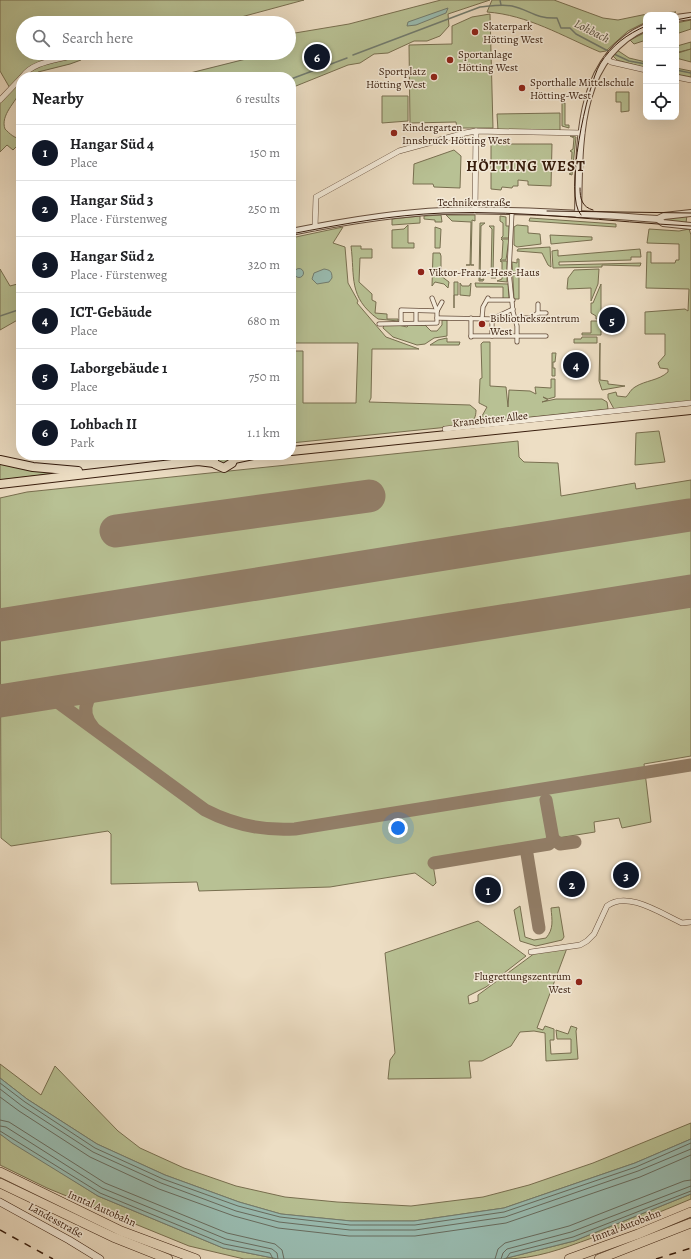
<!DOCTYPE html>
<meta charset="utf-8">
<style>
body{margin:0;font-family:Alegreya,serif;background:#f2f2f2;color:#202124}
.controls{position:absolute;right:12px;top:12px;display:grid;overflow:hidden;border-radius:8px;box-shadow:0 4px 16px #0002}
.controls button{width:36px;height:36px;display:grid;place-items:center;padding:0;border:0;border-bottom:1px solid #e0e0e0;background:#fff;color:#202124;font:20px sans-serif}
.you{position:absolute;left:398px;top:828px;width:14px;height:14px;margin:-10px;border:3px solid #fff;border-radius:50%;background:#1a73e8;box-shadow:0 0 0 6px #1a73e833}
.badge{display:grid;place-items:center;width:26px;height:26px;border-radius:50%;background:#111827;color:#fff;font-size:13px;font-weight:700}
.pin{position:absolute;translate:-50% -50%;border:2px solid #fff;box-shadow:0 1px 4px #0006}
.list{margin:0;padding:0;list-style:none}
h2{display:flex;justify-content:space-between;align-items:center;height:52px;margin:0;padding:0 16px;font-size:17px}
h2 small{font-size:13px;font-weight:400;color:#757577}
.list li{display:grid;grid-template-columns:26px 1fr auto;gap:12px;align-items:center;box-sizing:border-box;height:56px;padding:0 16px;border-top:1px solid #e0e0e0}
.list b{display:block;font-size:15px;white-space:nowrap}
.list p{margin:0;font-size:13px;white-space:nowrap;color:#757577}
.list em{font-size:13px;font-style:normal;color:#757577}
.icon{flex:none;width:22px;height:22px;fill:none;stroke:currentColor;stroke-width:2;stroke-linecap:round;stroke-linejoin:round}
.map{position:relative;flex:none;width:691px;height:1259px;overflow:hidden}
.search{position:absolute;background:#fff;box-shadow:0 4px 16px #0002;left:16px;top:16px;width:280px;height:44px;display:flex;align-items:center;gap:10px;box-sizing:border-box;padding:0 14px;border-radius:22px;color:#757577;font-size:15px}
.panel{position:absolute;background:#fff;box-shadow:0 4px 16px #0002;left:16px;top:72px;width:280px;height:388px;border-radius:16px}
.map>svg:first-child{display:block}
</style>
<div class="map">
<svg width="691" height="1259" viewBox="0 0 691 1259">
<rect width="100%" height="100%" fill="#eddec4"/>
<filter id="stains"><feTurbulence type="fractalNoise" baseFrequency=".005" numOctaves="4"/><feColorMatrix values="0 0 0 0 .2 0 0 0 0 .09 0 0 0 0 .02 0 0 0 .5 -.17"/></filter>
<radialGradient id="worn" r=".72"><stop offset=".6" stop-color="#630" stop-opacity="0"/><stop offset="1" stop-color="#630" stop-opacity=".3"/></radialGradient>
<g fill="#b8c194" stroke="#786f50">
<path d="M0 0H304L219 23H23V53H98L85 56 81 60 70 64 38 72 33 77H21C21 81 22 87 21 90 16 102 0 115 5 129 10 134 14 138 21 139V142L13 150 7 145 0 152V100L11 90 0 71Z"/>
<polygon points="441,0 490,0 448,14 449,26 440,36 427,41 414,41 388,53 374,54 360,63 348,65 291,88 291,77 174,77 270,53 289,53 289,34 349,24"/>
<path d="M492 0H554L603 18 618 20 647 14 676 12 667 15H646V22L628 31 606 51 600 52C562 36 528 15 487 12Z"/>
<polygon points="490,14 493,128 457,128 456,122 410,123 409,45 452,44 452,26 472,17"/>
<polygon points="691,20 691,29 676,34 676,23"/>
<polygon points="646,32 646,40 634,44 630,40"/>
<polygon points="691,42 691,49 679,52 677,46"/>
<polygon points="691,49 691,62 676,58 676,51 678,53"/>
<polygon points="617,50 629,58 646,62 646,68 617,60 613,56"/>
<polygon points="676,68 691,71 691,77 676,74"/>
<polygon points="616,92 629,92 629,111 621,112 621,102 616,102"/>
<polygon points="382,96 408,96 408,121 382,123"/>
<polygon points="562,103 565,103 565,125 569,125 569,128 562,126"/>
<polygon points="560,113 560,131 498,131 497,114"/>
<polygon points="570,136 576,137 572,175 569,174 571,173 572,152 570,151 573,149 574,138"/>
<polygon points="491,144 552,144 551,186 528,185 528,181 518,180 518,186 513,186 512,188 502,187 501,190 491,189"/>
<polygon points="454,150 461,156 460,188 434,187 433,184 413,184 414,164"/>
<polygon points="441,215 442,222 435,222 435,220 424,219 424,216"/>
<polygon points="446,215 475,215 475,221 472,220 471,265 474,265 466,265 470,265 471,222 452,221"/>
<polygon points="687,215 686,223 663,220 663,218"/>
<polygon points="420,216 420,223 392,225 392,219"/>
<polygon points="500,216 506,217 506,226 509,226 509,238 501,238 503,236 503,223 500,221"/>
<polygon points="530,218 616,224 616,227 529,221"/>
<polygon points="480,223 485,223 481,226 480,280 484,279 483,281 479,281"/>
<polygon points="408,225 408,243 414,243 414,248 392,248 392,230 404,229"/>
<polygon points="517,225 528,226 528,233 540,234 541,244 517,247 514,245 514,227"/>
<polygon points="489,226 494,226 493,275 496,278 491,278 492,229"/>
<path d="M343 227 333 243 345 247 348 283 358 301 357 303 386 337 419 349H372L371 398 369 402 470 405 476 410C476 417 474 421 468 425L291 443V351H303V403H356L358 343H295L294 345 291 346V238Z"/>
<polygon points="435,227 441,229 440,248 435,248"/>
<path d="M649 229 679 231 689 229 691 235V402L614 409 608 398V394L616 392 617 396 626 397C629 394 631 389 635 387 646 380 658 381 668 372V369L660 368 658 363 665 355V334H645V312L685 309 688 311 689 289 646 288 647 252H651V263H675L676 260H679V244L647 243Z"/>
<polygon points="550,235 592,237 592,240 551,244"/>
<polygon points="501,239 509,239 506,260 500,260 502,258 503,241"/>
<path d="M351 246H361V249H372V258H360L359 282 372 294V300L376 302 375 313 387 314V319H398V321L378 319C348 297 355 277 351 246Z"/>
<polygon points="550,247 551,267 548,265 542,253 517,251 518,249"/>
<polygon points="640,249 641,257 631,257 631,260 559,262 559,265 641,263 640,266 602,265 602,267 553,268 552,251 558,250 558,256"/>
<polygon points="433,253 440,253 441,256 441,276 449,282 448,288 444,284 435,282 432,286"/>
<polygon points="517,259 519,259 519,299 514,299 512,262 517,263"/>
<polygon points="500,261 507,261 507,282 497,281 502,279 502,262"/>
<polygon points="0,269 10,286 21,283 21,318 0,330"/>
<polygon points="599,269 598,284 591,301 591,288 567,289 568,278 574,270"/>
<polygon points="454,282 458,282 458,295 454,295 454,308"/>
<polygon points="460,283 462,286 469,286 471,283 470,296 460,295"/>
<polygon points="475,283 508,284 509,299 503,299 503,287 476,287"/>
<polygon points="601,284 601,319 596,319 596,316 591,313 591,303 593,303"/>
<polygon points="442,320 447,320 447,336 434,338 425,344 417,345 393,337 383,328 384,325 398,325 407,327 409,325 425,325 431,331 437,331 442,325"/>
<polygon points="591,321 601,321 601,335 582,335 582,333 591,333"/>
<polygon points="582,337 597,337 597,343 574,343 574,339 581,339"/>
<polygon points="447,338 447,342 460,342 459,345 430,345 438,340"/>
<polygon points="483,342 490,342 490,386 506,387 508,407 509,390 530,391 536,394 535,387 551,388 551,379 555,379 555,397 548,399 543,397 548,400 542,402 556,399 602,399 607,402 608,409 484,422 482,416 487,407 479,403 480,379 482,378 481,344"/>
<polygon points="600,343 600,380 608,381 608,384 625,386 602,390 599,381"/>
<polygon points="552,353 556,353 555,362 553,362 553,368 555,368 555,376 552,376"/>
<polygon points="659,431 665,462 635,465 636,433"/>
<polygon points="518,441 519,457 524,462 558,463 561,496 635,483 636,489 691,480 691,756 644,764 651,822 622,828 619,818 594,822 595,832 432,858 436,883 433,886 415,873 330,887 199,891 197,882 111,884 111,834 108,831 11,846 1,838 0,498 27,492"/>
<polygon points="216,455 231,455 230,460 224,464 219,463"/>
<polygon points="0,463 50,472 50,474 0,480"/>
<path d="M520 906 525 937 534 940 546 938C554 929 552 920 551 908L559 907 564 937 562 940 536 946 520 941 514 910Z"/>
<polygon points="478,921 526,956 486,987 468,996 469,1004 478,1001 478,995 535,953 567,948 537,1028 543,1030 545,1026 554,1029 554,1040 550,1040 551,1054 571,1053 571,1039 557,1039 556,1030 568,1034 571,1026 577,1028 576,1031 578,1059 546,1061 545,1033 534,1031 520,1032 511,1046 482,1061 469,1061 471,1078 388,1079 390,1060 395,1053 385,953"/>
<polygon points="0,1064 41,1095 55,1066 118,1131 140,1148 184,1168 236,1186 285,1197 337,1202 411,1206 483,1197 529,1185 593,1163 691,1123 691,1139 635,1163 504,1208 414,1221 351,1221 281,1214 239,1202 165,1175 97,1144 27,1099 0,1078"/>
<polygon points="0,1134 98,1196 223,1248 278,1259 244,1259 189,1246 47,1188 0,1165"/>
<path d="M691 1194V1199C658 1213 625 1226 592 1238 561 1249 536 1259 503 1259L574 1241Z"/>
</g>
<g fill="#99bcb1" stroke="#727c6f">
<polygon points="448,8 446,13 416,25 407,26 408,22"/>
<circle cx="299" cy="273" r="4.5"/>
<path d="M324 269C330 270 332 271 332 278L329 282 317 284 312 279 314 273Z"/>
<polygon points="0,1078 27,1099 97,1144 165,1175 239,1202 281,1214 351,1221 414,1221 504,1208 635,1163 691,1139 691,1194 574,1241 503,1259 278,1259 223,1248 98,1196 12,1143 0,1134"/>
</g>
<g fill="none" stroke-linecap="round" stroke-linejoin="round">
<g stroke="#686c5f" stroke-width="1">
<polyline points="0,1083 25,1102 95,1148 163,1179 238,1206 280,1217 350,1225 415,1225 504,1212 636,1167 691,1143"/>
<polyline points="0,1089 22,1106 93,1152 161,1183 236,1211 279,1222 350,1230 415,1230 505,1217 638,1171 691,1149"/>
<polyline points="0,1097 19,1111 90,1157 159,1189 234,1216 278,1228 349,1236 415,1236 506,1223 640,1177 691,1155"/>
<polyline points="0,1120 9,1122 105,1183 227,1233 275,1244 282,1250 284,1259"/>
<polyline points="0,1126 6,1127 102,1188 226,1239 272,1249 277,1253 278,1259"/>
<polyline points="0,1131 100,1193 224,1244 270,1253 273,1259"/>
<polyline points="495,1259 498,1249 505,1243 569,1226 684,1181 691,1180"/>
<polyline points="501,1259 503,1253 507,1249 571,1232 691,1186"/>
<polyline points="506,1259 510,1253 573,1237 691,1191"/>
</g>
<g stroke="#727c6f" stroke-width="1.5">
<polyline points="500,0 501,5"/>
<polyline points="614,54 629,61 646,64"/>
<path d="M353 55 480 7C491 6 502 4 512 6 530 10 535 19 557 18L561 28H570L576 34 610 52"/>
<polyline points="676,70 691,73"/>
<polyline points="291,79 347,58"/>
<polyline points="0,316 21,309"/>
</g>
<g stroke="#927e68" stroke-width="13">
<path d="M32 695H44L52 698 205 810C234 825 263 831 295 829L691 765"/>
<path d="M93 727C77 709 90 690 109 683"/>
<polyline points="546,800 553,839 560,844 575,842"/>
<polyline points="527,854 539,928"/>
<polyline points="434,863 549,844 553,839"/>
</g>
<g stroke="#927e68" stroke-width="33">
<polyline points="116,531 369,496"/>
<polyline points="0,625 689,515"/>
<polyline points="0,701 691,591"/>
</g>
<defs>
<g id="pedestrian">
<polyline points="512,212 509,272 513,312 517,326 517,342"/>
<polyline points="432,298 437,311"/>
<polyline points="488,300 513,300"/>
<polyline points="416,311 416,323"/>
<polyline points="437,311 442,302"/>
<polyline points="538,313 538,304"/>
<polyline points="437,318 492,319 513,309"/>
<polyline points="471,318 471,337"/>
<polyline points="482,318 483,307 488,298"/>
<polyline points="515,318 530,318 538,313 546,313"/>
<polyline points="379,324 437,323 437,311 401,310 401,323"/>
<polyline points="471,336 546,336"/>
<polyline points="492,336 492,319"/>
</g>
<g id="minor">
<polyline points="606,58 611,62 646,70"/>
<path d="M22 77C32 63 51 61 67 57"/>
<polyline points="676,77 691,80"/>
<polyline points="0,100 21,78"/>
<polyline points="475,211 476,131"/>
<polyline points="315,228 316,197 399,151 465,133 476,131 582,133"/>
<polyline points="445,429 691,403"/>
<path d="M531 952 580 945 587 941 594 934 607 906C627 890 662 914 682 923L691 922"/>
</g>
<g id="tertiary">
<polyline points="676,18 691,16"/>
<path d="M578 214C580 148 574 59 646 27"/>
<polyline points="658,219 664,216 691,213"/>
<path d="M291 232C341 222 392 213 444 211 515 209 587 214 658 219L663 223 691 226"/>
</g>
<polyline id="secondary" points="0,1202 69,1240 100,1259"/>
<g id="primary">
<polyline points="291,451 691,410"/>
<polyline points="212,455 215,464 224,468 232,463 235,455"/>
<polyline points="234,459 253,455"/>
<polyline points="0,460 33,467 78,471"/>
<polyline points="0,484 198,461 214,463"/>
</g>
<g id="motorway">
<polyline points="0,1172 121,1231 196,1259"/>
<polyline points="0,1183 113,1237 168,1259"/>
<polyline points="569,1259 638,1234 691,1212"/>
<polyline points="599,1259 691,1223"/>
</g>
</defs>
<use href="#pedestrian" stroke="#654d3b" stroke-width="5"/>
<use href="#minor" stroke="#654d3b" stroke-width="6"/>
<use href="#tertiary" stroke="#654d3b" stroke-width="8"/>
<use href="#secondary" stroke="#381d0d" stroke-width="8"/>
<use href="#primary" stroke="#381d0d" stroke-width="10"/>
<use href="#motorway" stroke="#381d0d" stroke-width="10"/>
<use href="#pedestrian" stroke="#f3ead9" stroke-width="3.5"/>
<use href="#minor" stroke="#f3ead9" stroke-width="5"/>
<use href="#tertiary" stroke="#f3ead9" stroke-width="6"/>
<use href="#secondary" stroke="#f3ead9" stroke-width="7"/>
<use href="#primary" stroke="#eddec4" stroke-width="8"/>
<use href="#motorway" stroke="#eddec4" stroke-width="9"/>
<g stroke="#381d0d" stroke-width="1">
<polyline points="676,20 691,17"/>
<path d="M580 188C580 199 582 207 593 210"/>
<polyline points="547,211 691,213"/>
<path d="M581 215C563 196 587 86 600 64 611 46 627 34 646 26"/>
<path d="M291 234C342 224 392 215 443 213 526 210 609 222 691 226"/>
</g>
<g stroke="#381d0d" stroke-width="1.5" stroke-dasharray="7 7" stroke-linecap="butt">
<polyline points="0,1230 53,1259"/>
<polyline points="656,1259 691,1248"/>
</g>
</g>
<g fill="#8f2418" stroke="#f3ead9" stroke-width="1.5">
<circle cx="475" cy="32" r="4"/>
<circle cx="450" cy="60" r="4"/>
<circle cx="434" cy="77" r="4"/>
<circle cx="522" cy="88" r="4"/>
<circle cx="394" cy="133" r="4"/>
<circle cx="421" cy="272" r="4"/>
<circle cx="482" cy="324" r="4"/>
<circle cx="579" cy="982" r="4"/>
</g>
<g text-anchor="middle" stroke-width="3" stroke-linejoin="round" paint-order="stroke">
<g font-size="11" fill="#381d0d" stroke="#f3ead9" text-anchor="start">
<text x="483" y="30">Skaterpark<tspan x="483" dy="13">Hötting West</tspan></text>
<text x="458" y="58">Sportanlage<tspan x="458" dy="13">Hötting West</tspan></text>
<text x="426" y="75" text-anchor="end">Sportplatz<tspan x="426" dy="13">Hötting West</tspan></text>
<text x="530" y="86">Sporthalle Mittelschule<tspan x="530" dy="13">Hötting-West</tspan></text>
<text x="402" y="131">Kindergarten<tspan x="402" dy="13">Innsbruck Hötting West</tspan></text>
<text x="429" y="276">Viktor-Franz-Hess-Haus</text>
<text x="490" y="322">Bibliothekszentrum<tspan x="490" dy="13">West</tspan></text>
<text x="571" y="980" text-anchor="end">Flugrettungszentrum<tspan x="571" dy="13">West</tspan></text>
</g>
<g font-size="11" fill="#381d0d" stroke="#f3ead9">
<text x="474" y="206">Technikerstraße</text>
<text transform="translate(490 419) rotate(-6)" y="4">Kranebitter Allee</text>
<text transform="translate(102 1208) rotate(24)" y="4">Inntal Autobahn</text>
<text transform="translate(56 1220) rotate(29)" y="4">Landesstraße</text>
<text transform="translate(626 1225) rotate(-21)" y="4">Inntal Autobahn</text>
</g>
<g font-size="12" font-style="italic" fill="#554d3e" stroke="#f3ead9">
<text transform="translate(592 31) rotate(27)" y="4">Lohbach</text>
</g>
<g font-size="15" font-weight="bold" letter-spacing="1" fill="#381d0d" stroke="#f3ead9">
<text x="526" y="171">HÖTTING WEST</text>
</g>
</g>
<rect width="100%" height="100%" filter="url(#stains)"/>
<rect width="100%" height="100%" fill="url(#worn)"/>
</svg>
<div class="controls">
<button>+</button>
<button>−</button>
<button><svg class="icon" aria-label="locate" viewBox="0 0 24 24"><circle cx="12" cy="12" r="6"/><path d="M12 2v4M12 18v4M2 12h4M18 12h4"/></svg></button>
</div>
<div class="you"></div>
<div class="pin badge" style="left:488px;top:890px">1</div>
<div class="pin badge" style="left:572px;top:884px">2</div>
<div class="pin badge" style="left:626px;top:875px">3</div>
<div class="pin badge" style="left:576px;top:365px">4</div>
<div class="pin badge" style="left:612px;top:320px">5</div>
<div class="pin badge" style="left:317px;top:57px">6</div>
<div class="search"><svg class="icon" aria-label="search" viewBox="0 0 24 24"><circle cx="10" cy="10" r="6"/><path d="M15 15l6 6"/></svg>Search here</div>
<section class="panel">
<h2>Nearby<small>6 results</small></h2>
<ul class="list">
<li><span class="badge">1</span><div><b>Hangar Süd 4</b><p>Place</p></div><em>150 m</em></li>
<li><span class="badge">2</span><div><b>Hangar Süd 3</b><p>Place · Fürstenweg</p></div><em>250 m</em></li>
<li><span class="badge">3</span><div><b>Hangar Süd 2</b><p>Place · Fürstenweg</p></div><em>320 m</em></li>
<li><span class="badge">4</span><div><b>ICT-Gebäude</b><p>Place</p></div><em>680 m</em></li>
<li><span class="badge">5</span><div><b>Laborgebäude 1</b><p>Place</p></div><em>750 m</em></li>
<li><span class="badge">6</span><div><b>Lohbach II</b><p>Park</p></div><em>1.1 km</em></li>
</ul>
</section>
</div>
